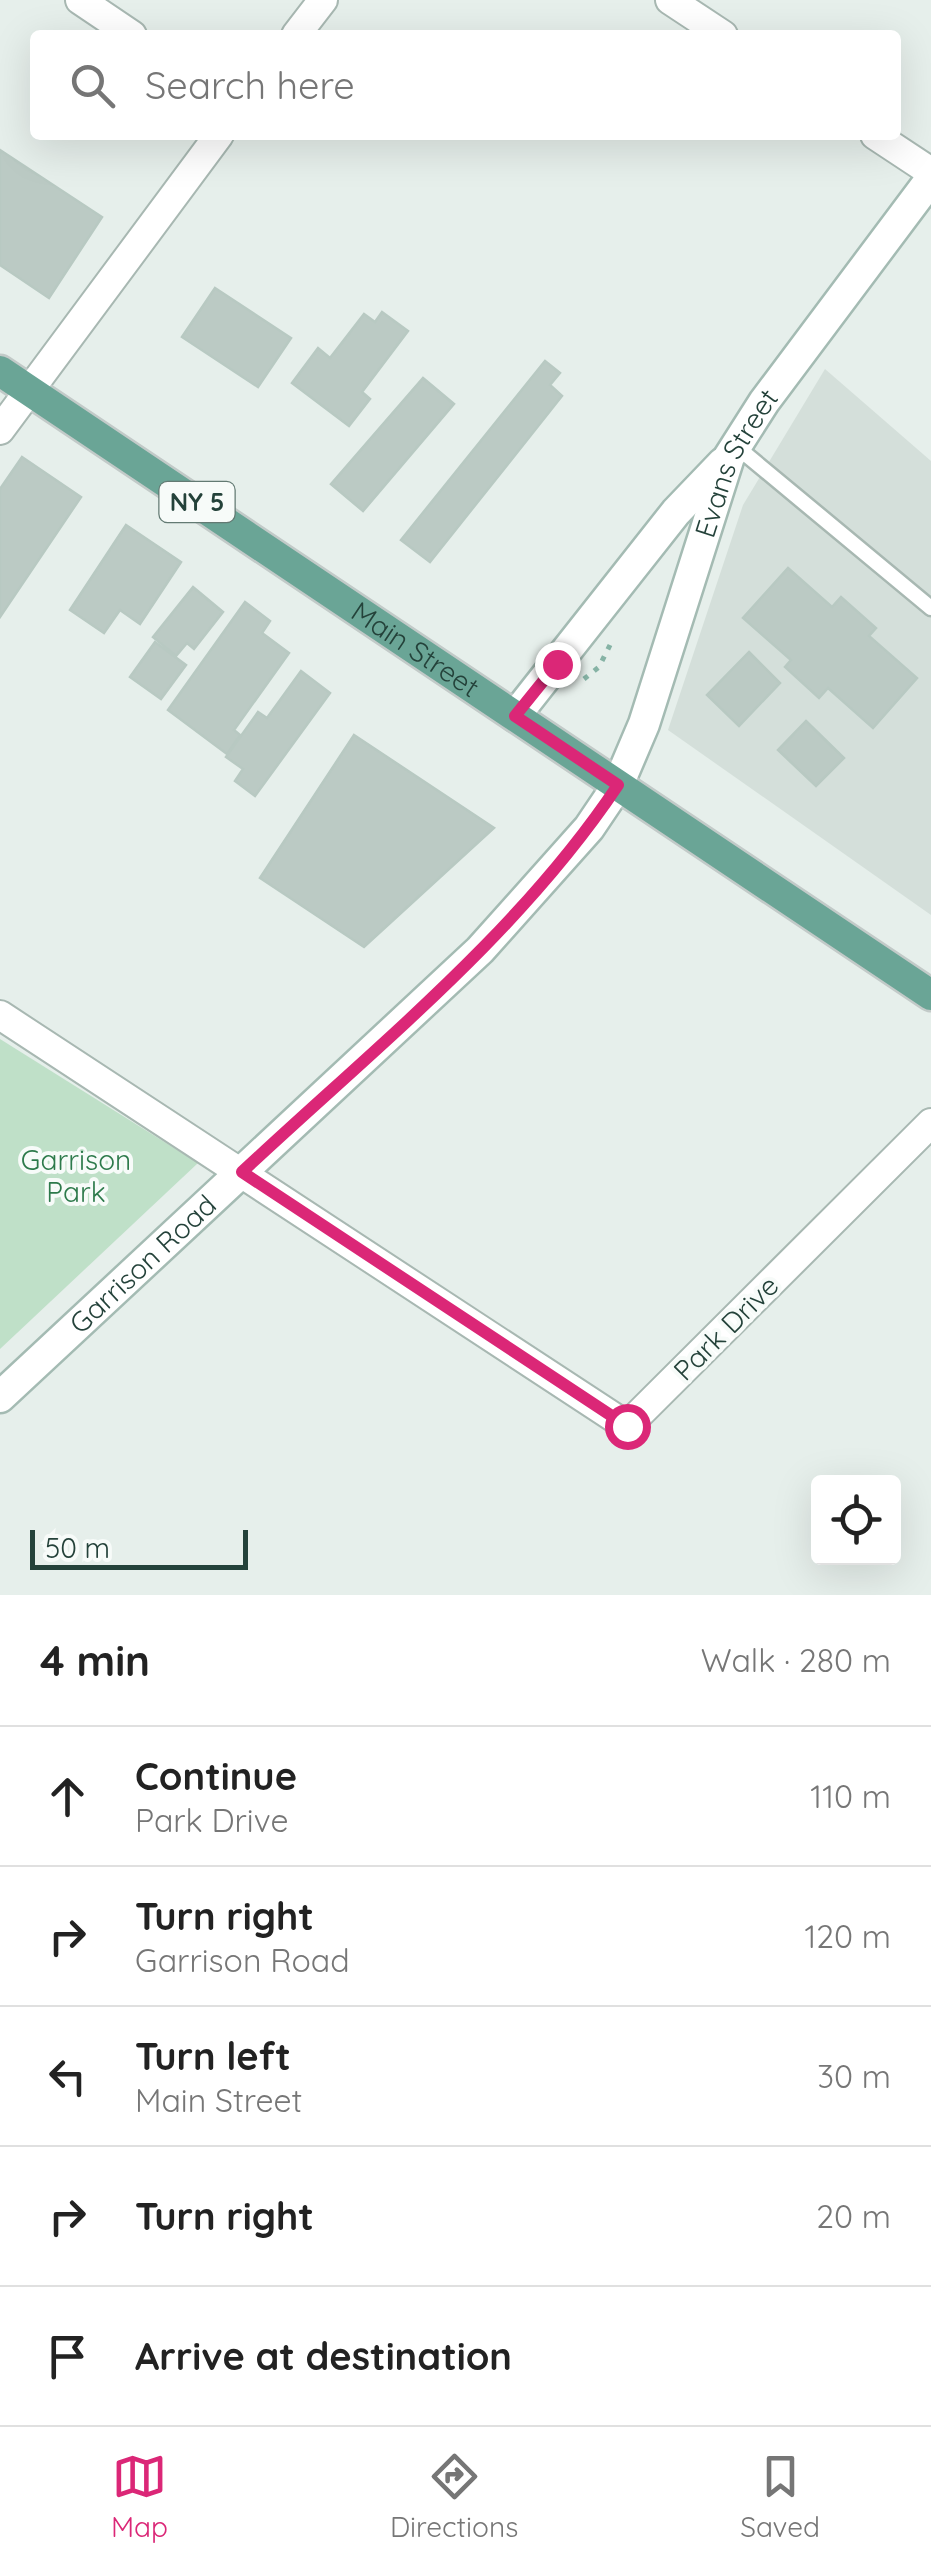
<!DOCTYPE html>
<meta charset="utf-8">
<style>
body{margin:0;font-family:Quicksand,sans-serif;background:#f2f2f2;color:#222}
.controls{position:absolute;right:30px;bottom:30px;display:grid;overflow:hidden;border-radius:10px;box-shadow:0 10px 40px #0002}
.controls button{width:90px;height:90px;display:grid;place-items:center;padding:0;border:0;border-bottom:2px solid #e0e0e0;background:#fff;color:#222;font:50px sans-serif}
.scale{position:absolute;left:30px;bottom:25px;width:218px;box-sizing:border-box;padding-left:10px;border:5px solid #24423a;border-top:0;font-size:28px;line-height:35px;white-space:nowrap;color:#24423a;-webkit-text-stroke:8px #f7fbf9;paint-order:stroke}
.stop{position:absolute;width:30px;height:30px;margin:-22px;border:8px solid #db2777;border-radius:50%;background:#fff}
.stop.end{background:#db2777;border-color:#fff;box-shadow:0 2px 10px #0008}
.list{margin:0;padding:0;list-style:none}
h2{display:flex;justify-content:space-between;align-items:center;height:130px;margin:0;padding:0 40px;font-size:42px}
h2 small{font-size:32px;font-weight:400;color:#767676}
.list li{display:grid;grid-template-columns:65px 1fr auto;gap:30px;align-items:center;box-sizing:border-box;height:140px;padding:0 40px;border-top:2px solid #e0e0e0}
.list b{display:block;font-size:38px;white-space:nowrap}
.list p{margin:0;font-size:32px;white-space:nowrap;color:#767676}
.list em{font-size:32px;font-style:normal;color:#767676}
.icon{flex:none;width:55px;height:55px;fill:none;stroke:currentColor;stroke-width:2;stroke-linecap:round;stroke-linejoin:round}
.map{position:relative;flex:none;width:931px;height:1595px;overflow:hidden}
.search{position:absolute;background:#fff;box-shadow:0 10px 40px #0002;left:30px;right:30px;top:30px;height:110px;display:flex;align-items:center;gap:25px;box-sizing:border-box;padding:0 35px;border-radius:10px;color:#767676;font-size:38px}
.sheet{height:830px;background:#fff}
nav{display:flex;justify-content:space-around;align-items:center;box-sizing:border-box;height:140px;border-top:2px solid #e0e0e0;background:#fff;font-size:28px;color:#767676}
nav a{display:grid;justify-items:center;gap:5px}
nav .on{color:#db2777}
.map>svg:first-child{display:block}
</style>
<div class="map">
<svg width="931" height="1595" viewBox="0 0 931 1595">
<rect width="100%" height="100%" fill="#e6efeb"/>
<polygon fill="#d4dfda" points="825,369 931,461 931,915 668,730 743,505"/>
<polygon fill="#bfe0c8" points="0,1039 198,1163 0,1349"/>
<g fill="#bbcac4" stroke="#b8c9c2" stroke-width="2.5">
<polygon points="0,150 102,217 49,298 0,265"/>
<polygon points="215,288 291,338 258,387 182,337"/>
<polygon points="382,312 408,331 362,392 370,399 349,426 292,383 318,348 330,358 364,314 375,322"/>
<polygon points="545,361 560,373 550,385 562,396 430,562 401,540"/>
<polygon points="423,378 454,404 363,511 331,484"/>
<polygon points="22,457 81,497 0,617 0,489"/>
<polygon points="126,525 181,562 140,624 120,610 104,633 70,610"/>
<polygon points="788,568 832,607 841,597 876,628 869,636 917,678 873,728 828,688 819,698 785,667 791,660 743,618"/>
<polygon points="193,587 223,612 194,649 187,643 176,656 153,637"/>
<polygon points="245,602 270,621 262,633 289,653 234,730 240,735 227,754 168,710"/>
<polygon points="155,642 186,665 161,699 130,677"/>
<polygon points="749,652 780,683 739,726 707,695"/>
<polygon points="301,671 330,693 255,796 235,781 243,769 226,757 258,712 267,718"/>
<polygon points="806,721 844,758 816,786 778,750"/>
<polygon points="354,735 494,828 364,947 260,878"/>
</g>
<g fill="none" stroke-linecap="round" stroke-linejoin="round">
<defs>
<polyline id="lane" points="737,447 931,608"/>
<g id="street">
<polyline points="80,0 132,35"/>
<polyline points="670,0 723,35"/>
<polyline points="296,35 323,0"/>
<polyline points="875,135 931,172"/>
<polyline points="0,430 219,135"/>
<polyline points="0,1015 627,1426 931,1123"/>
</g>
<g id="secondary">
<polyline points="515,716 676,512 723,463"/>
<path id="s1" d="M0 1397 480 950 589 828 618 785 644 724 729 457 764 402 931 179"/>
</g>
<g id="primary">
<path id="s2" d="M0 371 931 995"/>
</g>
</defs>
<use href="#lane" stroke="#a8b8b2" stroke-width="19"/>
<use href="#street" stroke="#a8b8b2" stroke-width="32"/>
<use href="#secondary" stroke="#a4bbb3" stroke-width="35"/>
<use href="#primary" stroke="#c2cac8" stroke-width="35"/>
<polyline stroke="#86b3a5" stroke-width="5" stroke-dasharray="5 8" stroke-linecap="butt" points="584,679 599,667 610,645"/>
<use href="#lane" stroke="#fff" stroke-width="14"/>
<use href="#street" stroke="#fff" stroke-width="28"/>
<use href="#secondary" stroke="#fff" stroke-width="30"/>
<use href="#primary" stroke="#6aa596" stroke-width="30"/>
</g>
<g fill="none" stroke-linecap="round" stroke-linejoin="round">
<path stroke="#db2777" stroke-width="12" d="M557 664 515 716 618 785C518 935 372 1050 242 1172L627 1426"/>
</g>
<g text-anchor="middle" stroke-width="8" stroke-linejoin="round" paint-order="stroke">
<rect fill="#f7fbf9" stroke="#637a73" stroke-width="2.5" x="159.5" y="482" width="75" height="40" rx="8"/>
<g font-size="25" font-weight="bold" fill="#24423a">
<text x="197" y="511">NY 5</text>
</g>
<g font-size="28" fill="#24423a" stroke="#f7fbf9">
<text dy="10" stroke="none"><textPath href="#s1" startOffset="1215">Evans Street</textPath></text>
<text dy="10" stroke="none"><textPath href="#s2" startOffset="500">Main Street</textPath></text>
<text dy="10" stroke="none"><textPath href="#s1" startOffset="195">Garrison Road</textPath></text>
<text transform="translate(726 1328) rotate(-45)" y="10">Park Drive</text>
</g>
<g font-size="28" fill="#2d7a4b" stroke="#f7fbf9">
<text x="76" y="1170">Garrison<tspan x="76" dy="32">Park</tspan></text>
</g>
</g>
</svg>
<div class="controls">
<button><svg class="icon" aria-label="locate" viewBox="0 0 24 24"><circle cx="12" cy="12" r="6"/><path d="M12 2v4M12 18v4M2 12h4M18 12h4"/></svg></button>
</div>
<div class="scale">50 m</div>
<div class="stop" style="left:627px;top:1426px"></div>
<div class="stop end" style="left:557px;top:664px"></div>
<div class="search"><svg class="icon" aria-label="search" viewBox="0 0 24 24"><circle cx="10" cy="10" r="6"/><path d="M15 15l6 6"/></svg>Search here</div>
</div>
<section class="sheet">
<h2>4 min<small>Walk · 280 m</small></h2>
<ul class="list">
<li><svg class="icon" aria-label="ahead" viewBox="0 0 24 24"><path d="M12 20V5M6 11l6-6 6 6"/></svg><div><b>Continue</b><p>Park Drive</p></div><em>110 m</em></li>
<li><svg class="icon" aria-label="right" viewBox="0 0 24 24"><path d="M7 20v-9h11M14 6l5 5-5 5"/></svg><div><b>Turn right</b><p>Garrison Road</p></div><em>120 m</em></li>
<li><svg class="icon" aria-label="left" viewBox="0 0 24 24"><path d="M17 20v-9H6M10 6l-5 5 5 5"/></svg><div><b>Turn left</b><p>Main Street</p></div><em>30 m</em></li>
<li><svg class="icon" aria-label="right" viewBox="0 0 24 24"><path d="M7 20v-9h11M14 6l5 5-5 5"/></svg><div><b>Turn right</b></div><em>20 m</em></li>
<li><svg class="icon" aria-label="arrive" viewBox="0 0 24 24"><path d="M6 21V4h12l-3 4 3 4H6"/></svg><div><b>Arrive at destination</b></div></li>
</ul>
</section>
<nav>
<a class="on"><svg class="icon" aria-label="map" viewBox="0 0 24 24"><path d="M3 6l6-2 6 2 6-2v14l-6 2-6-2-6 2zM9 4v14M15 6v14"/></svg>Map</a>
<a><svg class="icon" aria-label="directions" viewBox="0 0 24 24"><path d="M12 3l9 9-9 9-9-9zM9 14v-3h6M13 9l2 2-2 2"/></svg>Directions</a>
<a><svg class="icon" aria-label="saved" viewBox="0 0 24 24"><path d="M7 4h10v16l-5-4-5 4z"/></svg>Saved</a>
</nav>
